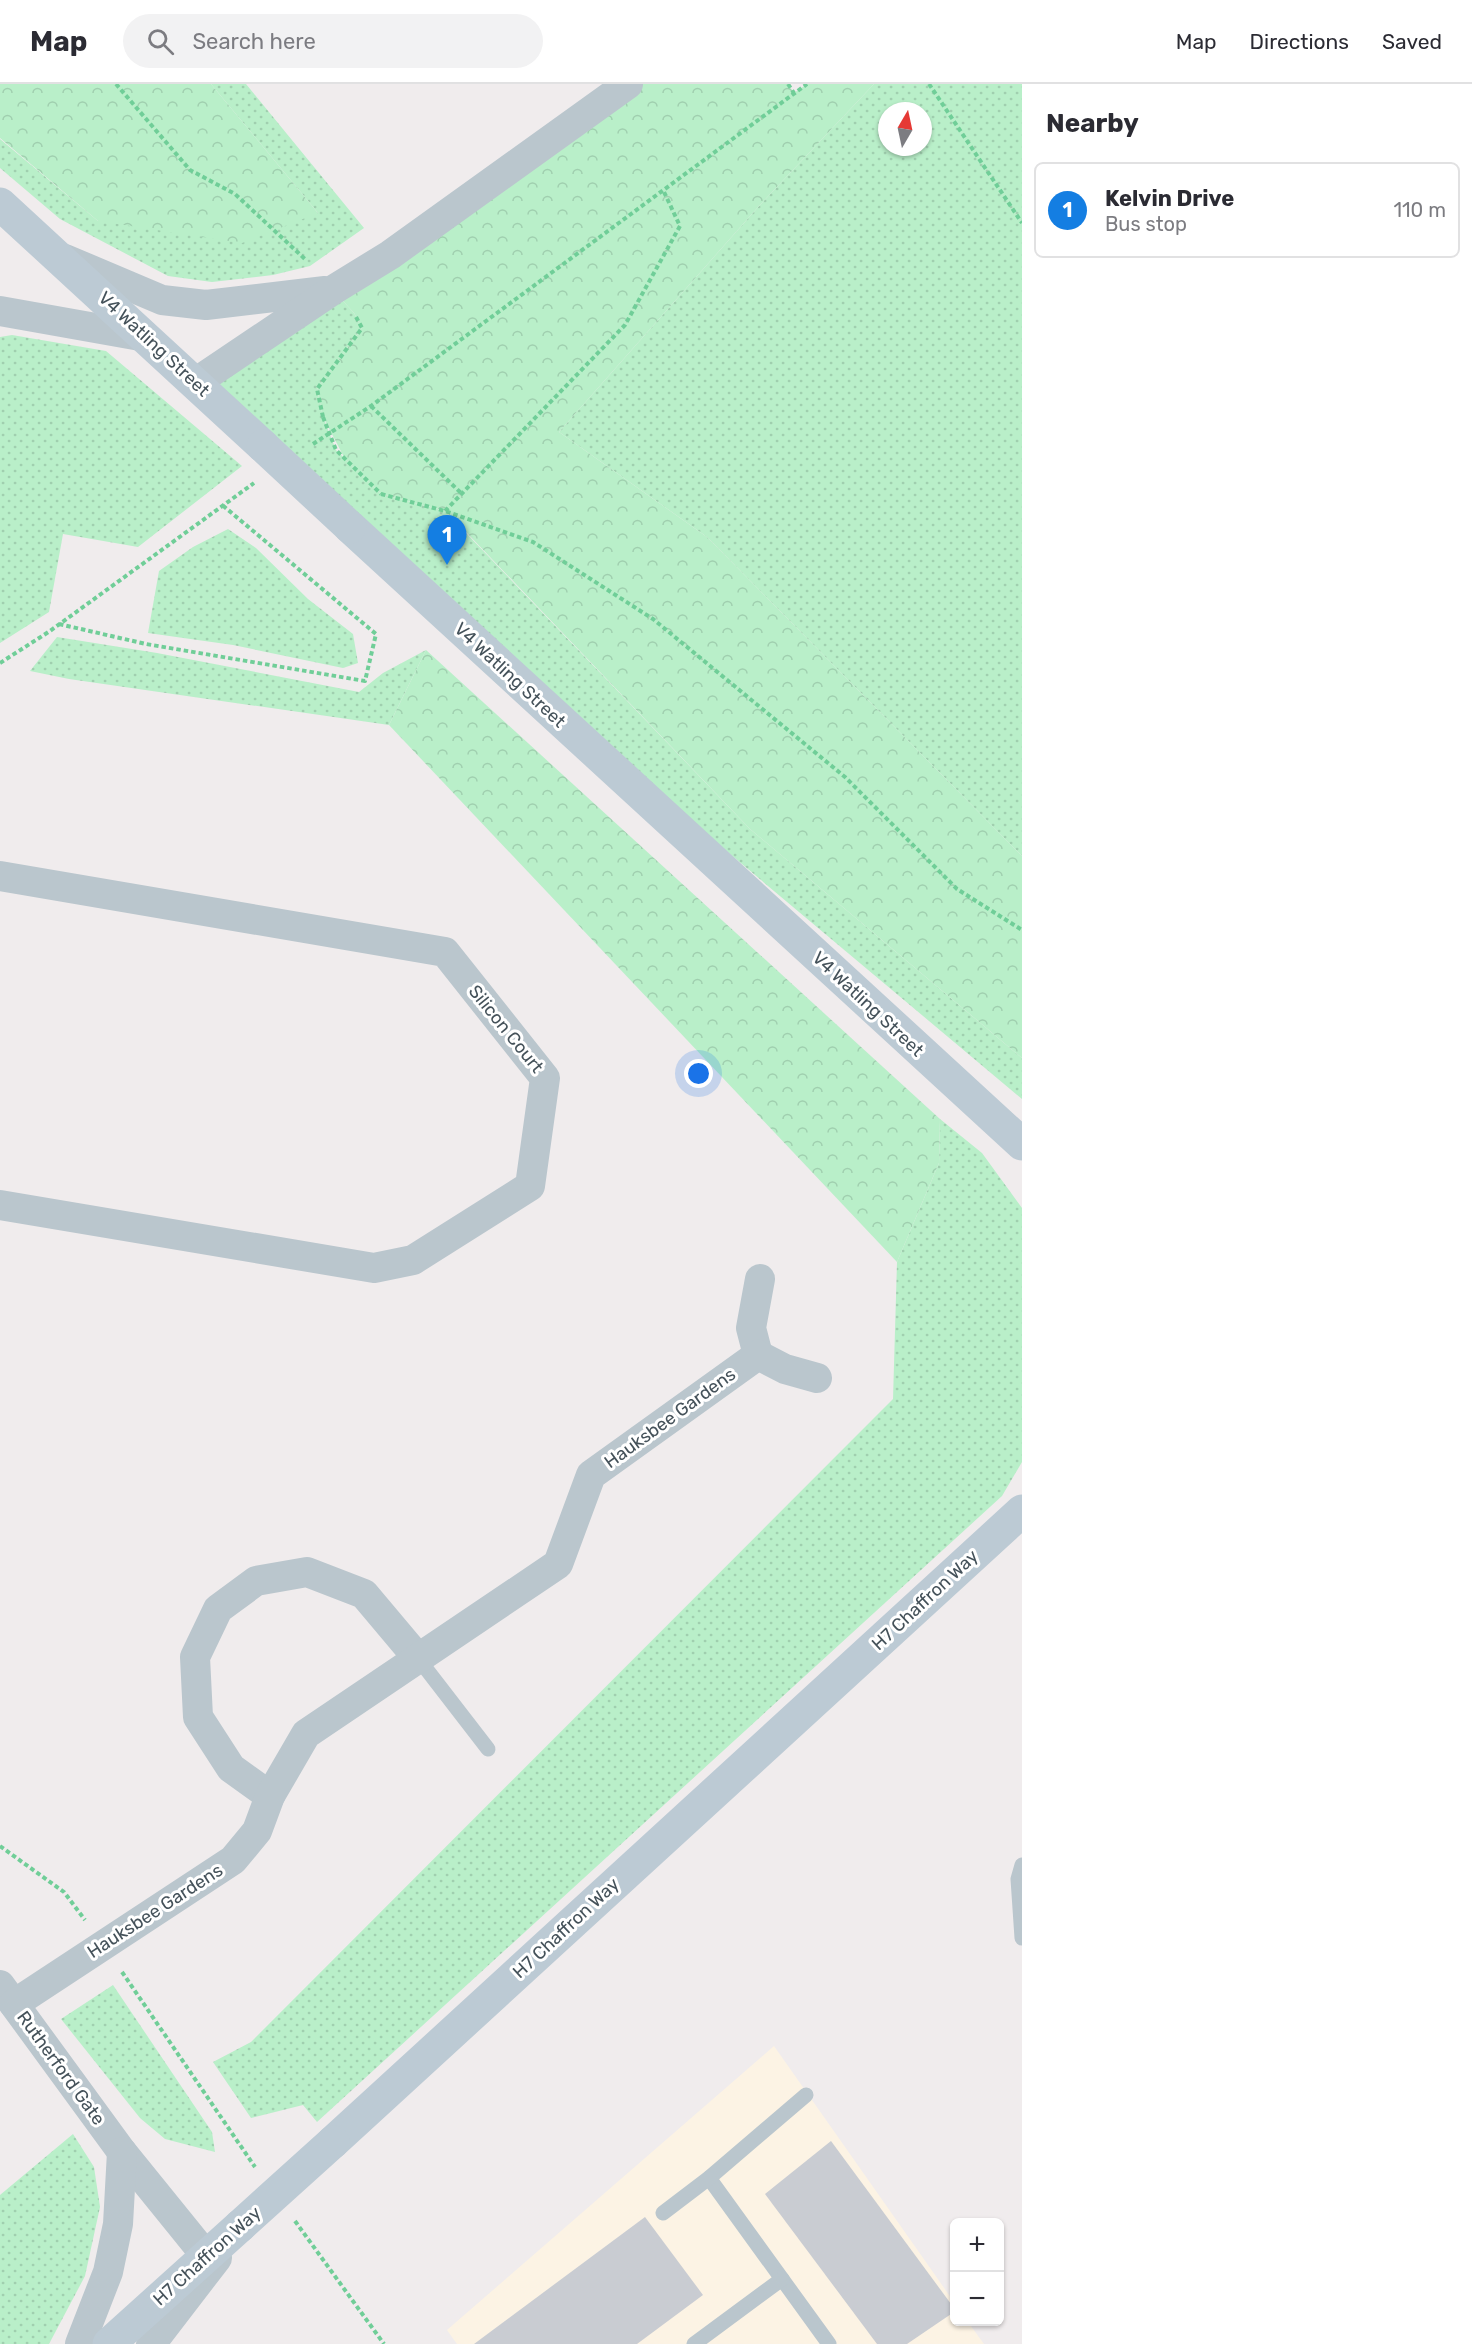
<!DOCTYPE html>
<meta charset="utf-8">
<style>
body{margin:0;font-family:Rubik,sans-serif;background:#f2f2f3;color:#2b2b33}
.controls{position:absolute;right:18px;bottom:18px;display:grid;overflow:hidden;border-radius:9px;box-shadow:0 2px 4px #0004}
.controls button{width:54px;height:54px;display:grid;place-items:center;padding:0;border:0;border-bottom:2px solid #e1e1e2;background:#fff;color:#2b2b33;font:30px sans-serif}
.compass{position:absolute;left:878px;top:18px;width:54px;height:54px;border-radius:50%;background:#fff;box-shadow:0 2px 4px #0004;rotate:9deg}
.you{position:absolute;left:699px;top:990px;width:21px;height:21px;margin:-15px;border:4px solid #fff;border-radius:50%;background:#1a73e8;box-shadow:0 0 0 9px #1a73e833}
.badge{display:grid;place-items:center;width:39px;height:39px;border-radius:50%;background:#147ee2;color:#fff;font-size:20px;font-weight:700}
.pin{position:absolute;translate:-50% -50px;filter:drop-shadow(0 2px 3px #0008)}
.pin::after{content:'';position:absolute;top:32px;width:21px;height:18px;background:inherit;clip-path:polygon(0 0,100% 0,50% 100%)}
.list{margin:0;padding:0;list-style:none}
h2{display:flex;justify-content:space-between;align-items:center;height:78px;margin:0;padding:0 24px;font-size:26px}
h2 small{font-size:20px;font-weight:400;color:#7c7c81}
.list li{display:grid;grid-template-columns:39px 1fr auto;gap:18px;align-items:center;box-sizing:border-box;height:96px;margin:0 12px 12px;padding:0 12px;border:2px solid #e1e1e2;border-radius:9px}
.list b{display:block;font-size:22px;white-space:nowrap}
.list p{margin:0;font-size:20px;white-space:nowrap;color:#7c7c81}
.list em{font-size:20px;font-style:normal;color:#7c7c81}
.icon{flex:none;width:33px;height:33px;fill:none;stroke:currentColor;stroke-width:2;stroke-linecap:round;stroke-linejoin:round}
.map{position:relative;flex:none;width:1022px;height:2260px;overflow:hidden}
header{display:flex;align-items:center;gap:36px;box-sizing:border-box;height:84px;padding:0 30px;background:#fff;border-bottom:2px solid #e1e1e2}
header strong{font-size:28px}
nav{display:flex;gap:33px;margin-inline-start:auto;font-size:21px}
.search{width:420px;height:54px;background:#f2f2f3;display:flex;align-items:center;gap:15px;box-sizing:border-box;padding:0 21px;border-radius:33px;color:#7c7c81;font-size:22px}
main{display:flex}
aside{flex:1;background:#fff}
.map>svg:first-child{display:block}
</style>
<header>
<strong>Map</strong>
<div class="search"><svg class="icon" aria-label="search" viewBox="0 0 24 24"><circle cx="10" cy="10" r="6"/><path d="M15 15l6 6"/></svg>Search here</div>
<nav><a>Map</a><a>Directions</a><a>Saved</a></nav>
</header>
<main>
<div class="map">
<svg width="1022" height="2260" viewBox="0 0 1022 2260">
<defs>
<pattern id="grass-dots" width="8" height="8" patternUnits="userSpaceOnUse" patternTransform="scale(1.5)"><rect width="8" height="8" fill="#b9efc9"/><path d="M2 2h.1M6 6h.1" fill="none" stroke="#a0cfaf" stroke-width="1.8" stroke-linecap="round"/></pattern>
<pattern id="forest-crowns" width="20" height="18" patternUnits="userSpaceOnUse" patternTransform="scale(1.5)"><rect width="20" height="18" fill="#b9efc9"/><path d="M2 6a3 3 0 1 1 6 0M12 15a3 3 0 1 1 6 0" fill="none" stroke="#a0cfaf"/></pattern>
</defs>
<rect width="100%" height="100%" fill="#f0eced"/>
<polygon fill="#fcf3e4" points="774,1962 954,2218 954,2238 968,2238 984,2260 457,2260 447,2246"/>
<g fill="url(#grass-dots)" fill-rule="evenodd">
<polygon points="211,0 246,0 364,144 310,182 273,191 212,198 168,192 60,135 0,84 0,55 98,137 318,129"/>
<path d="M874 0H1022V772L707 453 559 348 759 122ZM887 27H923V63H887Z"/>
<polygon points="333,206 354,229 362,244 317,305 323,333 336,366 381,410 445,427 750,745 1022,974 1022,1015 439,526 195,299"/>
<polygon points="12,251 106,267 242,382 138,463 63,450 49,528 0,559 0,253"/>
<polygon points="228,445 256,464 308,515 353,550 358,579 343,584 233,561 148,549 159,487 193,463"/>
<polygon points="57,553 157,569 359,608 383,589 426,566 389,641 69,595 30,587"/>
<polygon points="940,1035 982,1069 1022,1124 1022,1378 1002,1412 317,2038 303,2021 251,2034 213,1978 251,1958 893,1315 897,1178 939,1079"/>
<polygon points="113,1901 212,2048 215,2068 165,2055 140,2034 61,1935"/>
<polygon points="73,2050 94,2083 100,2123 85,2192 49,2260 0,2260 0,2111"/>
</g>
<g fill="url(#forest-crowns)">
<polygon points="0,0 211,0 318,129 242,159 98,137 0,54"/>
<polygon points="628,0 788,0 794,9 807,0 874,0 759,122 559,348 707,453 1022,772 1022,974 750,745 446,427 381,410 345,375 323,333 317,305 362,244 354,229 333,206"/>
<polygon points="426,566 940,1035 939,1079 897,1178 389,641"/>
</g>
<g fill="#c9ccd2">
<polygon points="831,2057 954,2224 954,2228 907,2260 877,2260 765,2110"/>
<polygon points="645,2133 703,2211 637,2260 474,2260"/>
</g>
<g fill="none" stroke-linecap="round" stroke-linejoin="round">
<g stroke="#70ce98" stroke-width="4" stroke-dasharray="4.5 3" stroke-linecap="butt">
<polyline points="116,0 190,86 235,110 306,176"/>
<polyline points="788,0 794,9"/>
<polyline points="929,0 1022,139"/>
<polyline points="371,322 462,410"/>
<polyline points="323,333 317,305 362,244 355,231"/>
<polyline points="313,360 371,322 807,0"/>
<polyline points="381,410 445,427 533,458 653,535 845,693 957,805 1022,846"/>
<polyline points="445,427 625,241 680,142 664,108"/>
<polyline points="59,540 146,560 365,597 376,550 221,420"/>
<polyline points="0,579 50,547 254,399"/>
<polyline points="0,1762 64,1808 85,1836"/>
<polyline points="122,1888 255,2083"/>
<polyline points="295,2137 384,2260"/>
</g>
<g stroke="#bac6cd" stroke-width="15">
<polyline points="417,1573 488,1665"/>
<polyline points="1022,1781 1018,1795 1022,1854"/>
<polyline points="709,2094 829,2260"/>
<polyline points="663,2129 709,2094 806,2011"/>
<polyline points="694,2260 782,2195"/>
</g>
<g stroke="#bac6cd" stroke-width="30">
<polyline points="65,175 162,216 206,221 325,207"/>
<polyline points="0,227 146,253"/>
<polyline points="195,299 333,206 390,171 628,0"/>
<polyline points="0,792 445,868 545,994 530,1102 413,1176 374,1184 0,1121"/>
<polyline points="758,1271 751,1244 760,1195"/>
<polyline points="270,1712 231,1684 198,1633 195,1573 218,1525 256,1497 307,1488 364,1510 417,1573"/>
<polyline points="0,1901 122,2068 207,2173"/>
<polyline points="14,1920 233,1776 257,1747 270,1712 306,1650 558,1480 591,1391 758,1271 785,1285 817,1294"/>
<polyline points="80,2260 108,2188 118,2140 122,2068"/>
<polyline points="151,2260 217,2174"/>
</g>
<g stroke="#bccad4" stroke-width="33">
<polyline points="0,120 263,362"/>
<polyline points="350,443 1022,1060"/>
<polyline points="333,2058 1022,1427"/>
<polyline points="109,2260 240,2142"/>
</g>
<polyline stroke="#70ce98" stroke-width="4" stroke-dasharray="4.5 3" stroke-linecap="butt" points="323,333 336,366 381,410"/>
<g stroke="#bccad4" stroke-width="33">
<polyline points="263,362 350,443"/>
<polyline points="240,2142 333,2058"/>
</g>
</g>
<g text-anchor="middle" stroke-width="6" stroke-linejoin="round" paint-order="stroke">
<g font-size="18" fill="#45525a" stroke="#fff">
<text transform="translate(154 260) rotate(43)" y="6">V4 Watling Street</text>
<text transform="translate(510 591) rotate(43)" y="6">V4 Watling Street</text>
<text transform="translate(868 920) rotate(43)" y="6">V4 Watling Street</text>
<text transform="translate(506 945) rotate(51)" y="6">Silicon Court</text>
<text transform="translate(670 1334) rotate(-36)" y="6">Hauksbee Gardens</text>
<text transform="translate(925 1516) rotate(-43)" y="6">H7 Chaffron Way</text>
<text transform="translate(155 1827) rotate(-33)" y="6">Hauksbee Gardens</text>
<text transform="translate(566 1844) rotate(-43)" y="6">H7 Chaffron Way</text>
<text transform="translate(61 1984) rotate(54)" y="6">Rutherford Gate</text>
<text transform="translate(207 2172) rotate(-42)" y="6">H7 Chaffron Way</text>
</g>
</g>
</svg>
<div class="controls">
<button>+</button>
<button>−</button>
</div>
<svg class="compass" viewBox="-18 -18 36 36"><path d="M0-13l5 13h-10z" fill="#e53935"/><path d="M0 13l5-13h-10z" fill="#7c7c81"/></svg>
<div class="you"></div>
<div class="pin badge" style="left:447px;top:481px">1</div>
</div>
<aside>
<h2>Nearby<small></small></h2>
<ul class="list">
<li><span class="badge">1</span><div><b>Kelvin Drive</b><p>Bus stop</p></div><em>110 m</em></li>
</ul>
</aside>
</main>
